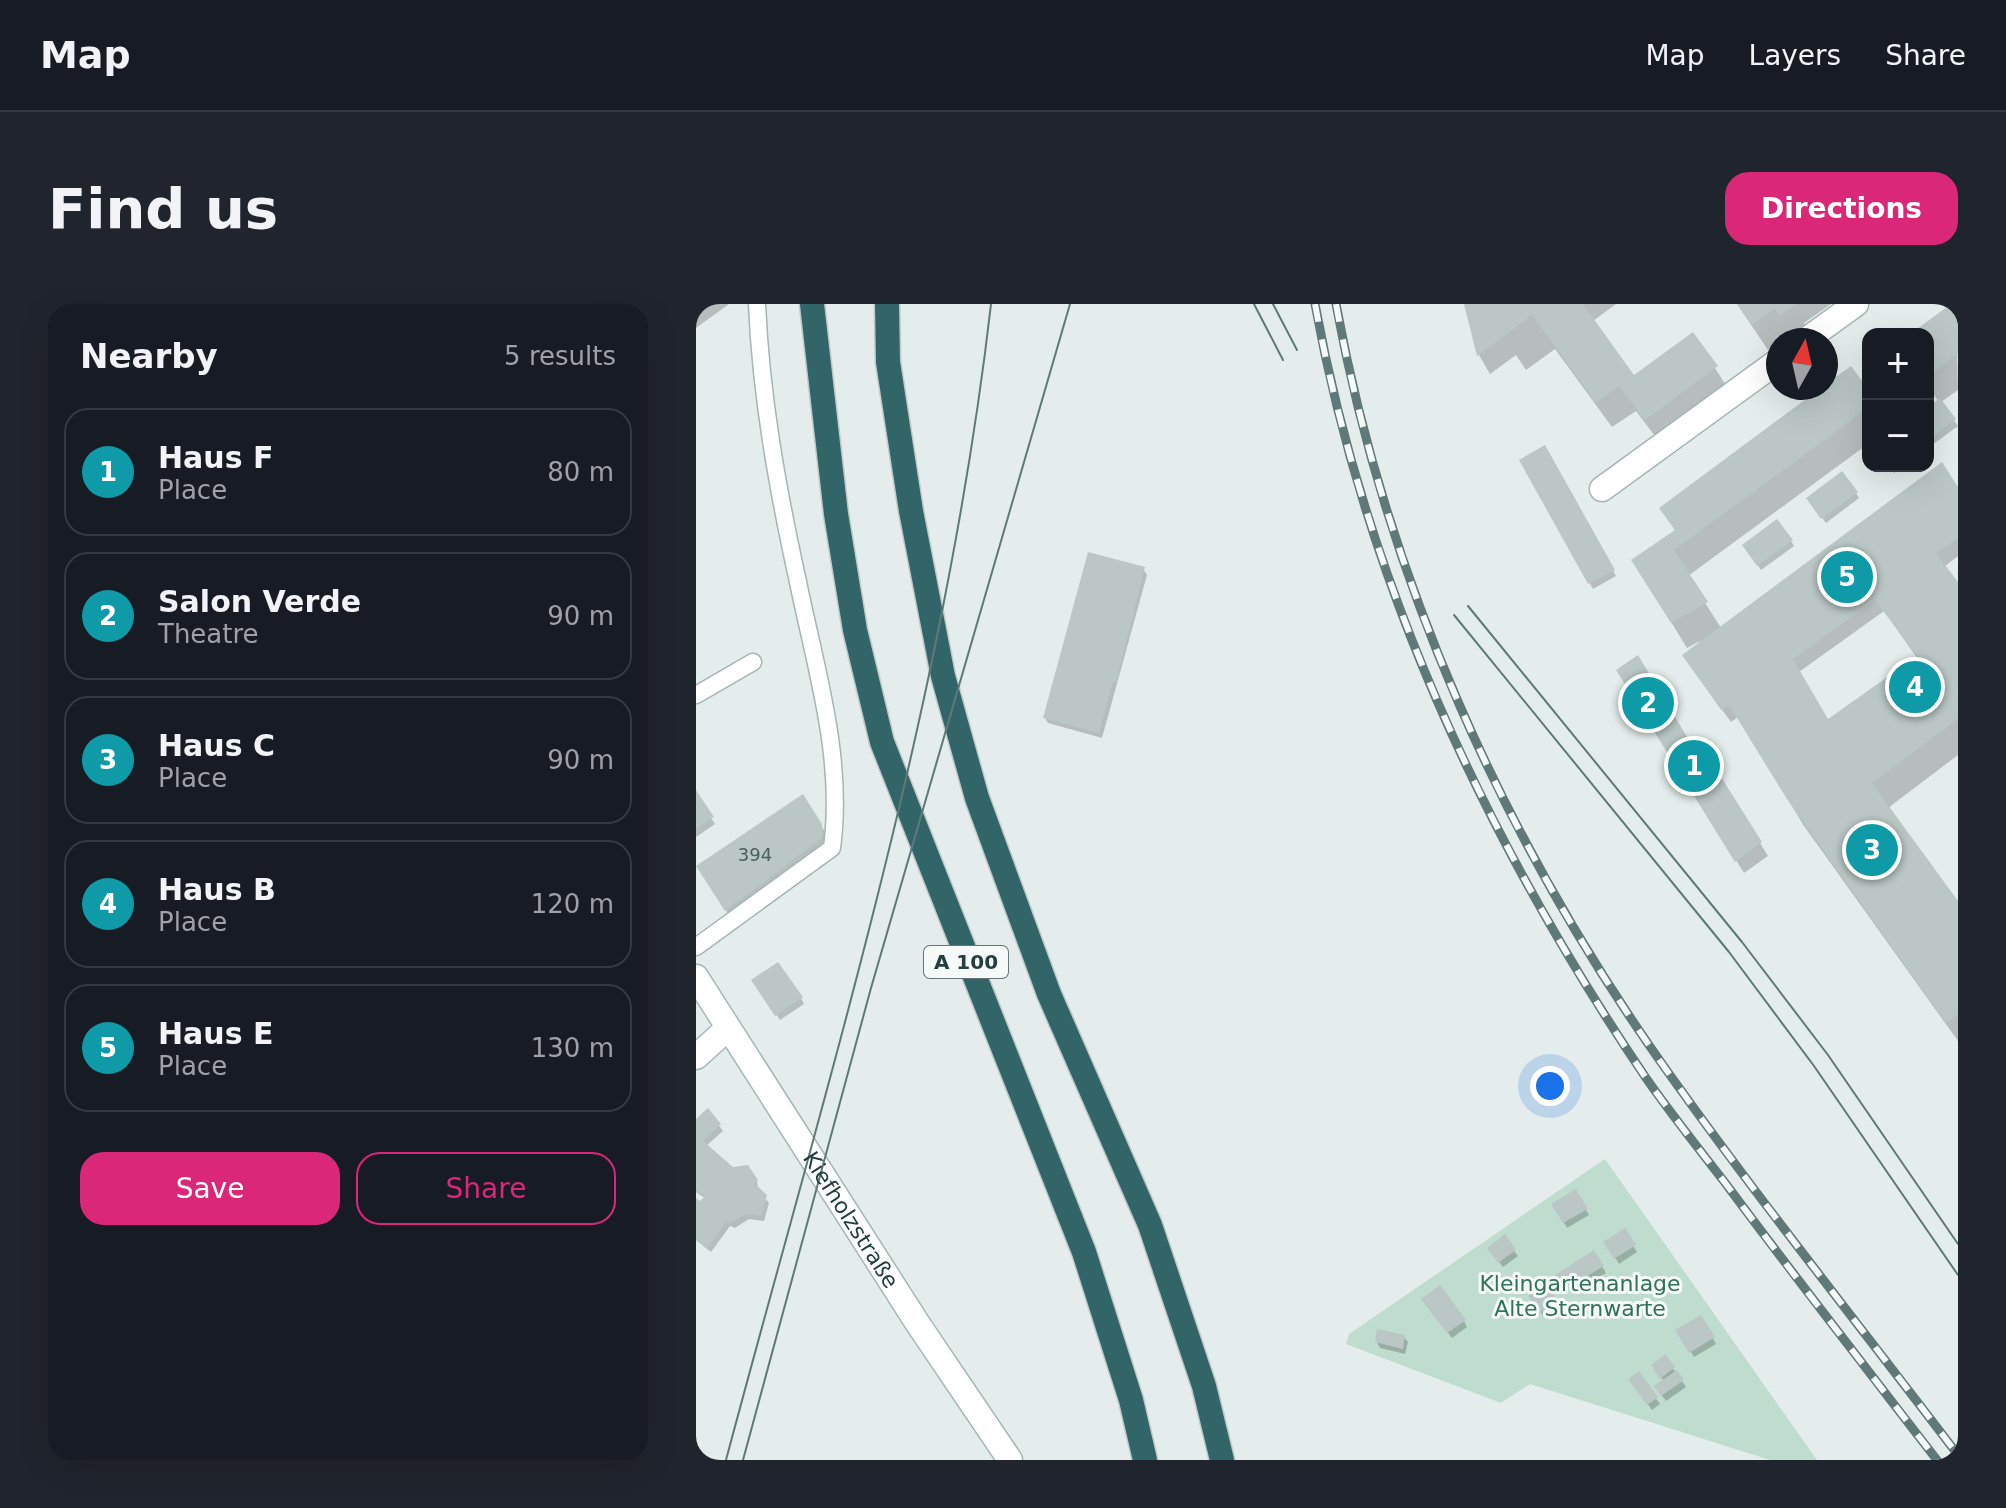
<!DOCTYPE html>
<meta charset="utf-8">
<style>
body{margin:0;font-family:"DejaVu Sans",sans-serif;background:#20242c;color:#f1f3f6}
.controls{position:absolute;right:24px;top:24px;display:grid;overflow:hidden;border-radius:16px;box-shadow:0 8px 32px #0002}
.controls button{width:72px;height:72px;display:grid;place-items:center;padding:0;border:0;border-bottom:2px solid #363941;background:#171b24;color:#f1f3f6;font:40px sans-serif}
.compass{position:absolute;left:1070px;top:24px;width:72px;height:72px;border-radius:50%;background:#171b24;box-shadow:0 8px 32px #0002;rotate:8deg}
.you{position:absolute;left:854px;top:782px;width:28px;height:28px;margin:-20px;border:6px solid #fff;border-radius:50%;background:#1a73e8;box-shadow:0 0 0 12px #1a73e833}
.badge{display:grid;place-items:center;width:52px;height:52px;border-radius:50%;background:#db2777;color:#fff;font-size:26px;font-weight:700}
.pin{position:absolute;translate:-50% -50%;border:4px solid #fff;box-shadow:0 2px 8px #0006}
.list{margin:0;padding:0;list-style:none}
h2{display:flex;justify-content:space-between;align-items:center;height:104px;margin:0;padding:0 32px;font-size:34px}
h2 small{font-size:26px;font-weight:400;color:#9ea1a6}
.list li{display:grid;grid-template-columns:52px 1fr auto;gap:24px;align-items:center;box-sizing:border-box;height:128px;margin:0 16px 16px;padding:0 16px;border:2px solid #363941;border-radius:24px}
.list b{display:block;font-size:30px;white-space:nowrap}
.list p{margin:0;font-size:26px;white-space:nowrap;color:#9ea1a6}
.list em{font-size:26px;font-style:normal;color:#9ea1a6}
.actions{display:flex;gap:16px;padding:24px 32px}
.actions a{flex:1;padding:18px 0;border:2px solid #db2777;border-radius:24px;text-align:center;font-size:28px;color:#db2777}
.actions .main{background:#db2777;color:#fff}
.map{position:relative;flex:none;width:1262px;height:1156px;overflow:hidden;border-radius:24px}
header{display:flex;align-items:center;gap:48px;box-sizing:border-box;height:112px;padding:0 40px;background:#171b24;border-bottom:2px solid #363941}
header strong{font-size:38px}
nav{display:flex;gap:44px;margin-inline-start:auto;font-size:28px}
.intro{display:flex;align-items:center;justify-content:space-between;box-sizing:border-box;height:192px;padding:0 48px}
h1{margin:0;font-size:56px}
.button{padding:20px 36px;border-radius:24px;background:#db2777;color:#fff;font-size:28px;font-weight:700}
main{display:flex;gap:48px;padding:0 48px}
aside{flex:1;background:#171b24;border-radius:24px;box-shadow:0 8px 32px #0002}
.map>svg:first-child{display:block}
</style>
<header>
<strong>Map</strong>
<nav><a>Map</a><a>Layers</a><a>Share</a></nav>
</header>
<div class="intro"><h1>Find us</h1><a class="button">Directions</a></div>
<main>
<aside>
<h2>Nearby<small>5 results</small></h2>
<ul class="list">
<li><span class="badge" style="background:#0f9aa8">1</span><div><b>Haus F</b><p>Place</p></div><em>80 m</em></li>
<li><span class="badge" style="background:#0f9aa8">2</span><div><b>Salon Verde</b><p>Theatre</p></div><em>90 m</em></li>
<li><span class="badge" style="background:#0f9aa8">3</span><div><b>Haus C</b><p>Place</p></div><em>90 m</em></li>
<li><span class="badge" style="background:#0f9aa8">4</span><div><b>Haus B</b><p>Place</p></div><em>120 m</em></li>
<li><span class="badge" style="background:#0f9aa8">5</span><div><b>Haus E</b><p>Place</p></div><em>130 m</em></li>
</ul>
<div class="actions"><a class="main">Save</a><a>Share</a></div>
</aside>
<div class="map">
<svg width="1262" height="1156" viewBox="0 0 1262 1156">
<rect width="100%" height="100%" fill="#e4edeb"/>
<polygon fill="#beddce" points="909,855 1121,1156 1074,1156 834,1080 805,1099 650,1040 653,1030"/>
<g fill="#0003" fill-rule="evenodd">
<polygon points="0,0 33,0 0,24"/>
<polygon points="770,0 920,0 897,17 938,74 997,30 1035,89 965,140 940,107 916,123 859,45 830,66 820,51 794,70 783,51"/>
<polygon points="1041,0 1135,0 1108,19 1113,27 1100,36 1095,29 1072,46"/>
<polygon points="1260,0 1262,86 1245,98 1262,122 1232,144 1232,105 1243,98 1232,83 1232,30 1220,30"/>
<path d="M1130 83 1172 89V140L992 272 1025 324 1262 187V252L1248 263 1262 282V451L1192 504 1262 601V737L1108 522 1042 413 1035 418 996 364 1004 337 991 344 953 282 980 228 966 204ZM1188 307 1221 354 1131 418 1103 368Z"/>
<polygon points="849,144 920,272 897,285 825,157"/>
<polygon points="1193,162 1208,162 1198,169"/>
<polygon points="1160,189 1163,194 1130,219 1116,200"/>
<polygon points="1095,237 1098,242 1065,266 1052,247"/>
<polygon points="447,265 451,271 406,434 352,419 349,414"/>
<polygon points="930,379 1002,456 1064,539 1072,552 1048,569"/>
<polygon points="0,490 19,520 0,533"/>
<polygon points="106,492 129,528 129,540 33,611 2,563"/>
<polygon points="61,682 105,694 108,700 84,716"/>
<polygon points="12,807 27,827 10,842 36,865 61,877 62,886 73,899 68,917 53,915 39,924 34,922 15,948 0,936 0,899 4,900 9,894 0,888 0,817"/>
<polygon points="879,888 893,911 871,924 858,900"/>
<polygon points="928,927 941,948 923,960 910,939"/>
<polygon points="818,947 822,952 807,963 797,950"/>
<polygon points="898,949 910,969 883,985 878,978 868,983 861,972"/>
<polygon points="850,982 863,1003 848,1013 834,992"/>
<polygon points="731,1001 768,1017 771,1023 756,1034"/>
<polygon points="1004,1013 1020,1040 998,1053 982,1027"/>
<polygon points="708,1033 712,1038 709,1050 684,1044 681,1038"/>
<polygon points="969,1053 990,1083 970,1097 960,1083 968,1077 961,1068"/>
<polygon points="942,1070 964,1100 956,1106 938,1081"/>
</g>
<g fill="#bac7c5" fill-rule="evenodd">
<polygon points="768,0 887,0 938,71 997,28 1022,62 949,116 923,82 900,99 836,11 781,52"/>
<polygon points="1041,0 1100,0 1084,12 1079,4 1056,21"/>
<polygon points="1255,0 1262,0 1262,49 1232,72 1232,30 1214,30"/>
<polygon points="1155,62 1172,85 1172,104 978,246 1012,298 975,319 935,256 979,226 963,204 1125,84 1130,84 1130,80"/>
<polygon points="1244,94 1260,115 1232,136 1232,103"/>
<polygon points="849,141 919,266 892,280 823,156"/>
<path d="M1246 158 1262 183V234L1240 249 1262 278V415L1176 479 1262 597V711L1250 719 1091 495 1033 401 1026 407 986 351ZM1179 296 1221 352 1132 415 1097 355Z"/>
<polygon points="1146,167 1162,188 1125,215 1110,194"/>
<polygon points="1081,215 1097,236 1061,262 1046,241"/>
<polygon points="392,248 449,263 420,379 417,378 403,429 347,414"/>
<polygon points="942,351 1003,453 1010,449 1066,538 1039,558 920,366"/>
<polygon points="0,486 18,513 0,525"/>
<polygon points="107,490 126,520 126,534 29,607 0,562"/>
<polygon points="82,658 107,693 79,712 55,676"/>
<polygon points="12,804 25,820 7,837 37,863 52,861 62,876 59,880 71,891 65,912 49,910 34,919 31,917 11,944 0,935 0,894 4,897 9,892 0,886 0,815"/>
<polygon points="880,885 892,905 867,919 855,900"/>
<polygon points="929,924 940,941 918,955 907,938"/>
<polygon points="809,930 820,946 802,959 791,944"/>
<polygon points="898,946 908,962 878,980 873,973 863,978 859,971"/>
<polygon points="850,980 862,997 843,1009 832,992"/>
<polygon points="744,981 770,1016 751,1029 725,995"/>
<polygon points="1005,1011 1019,1033 993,1049 979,1026"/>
<polygon points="681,1025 709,1031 707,1045 679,1038"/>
<polygon points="969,1050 979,1063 964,1075 955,1061"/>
<polygon points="981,1066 988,1076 965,1092 958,1082"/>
<polygon points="943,1067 962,1093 951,1101 932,1075"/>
</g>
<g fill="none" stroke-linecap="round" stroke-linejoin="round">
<defs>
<g id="lane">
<polyline points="0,391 57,358"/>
<path d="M0 643 136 544C148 454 120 366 102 278 82 187 65 94 61 0"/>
</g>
<g id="street">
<polyline points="1110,36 1160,0"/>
<polyline points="906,185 1082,57"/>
</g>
<g id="secondary">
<path id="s1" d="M0 673 222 1020 314 1156"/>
<polyline points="0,753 32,724"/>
</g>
<g id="highway">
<polyline points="116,0 140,210 159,326 186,438 388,948 435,1096 449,1156"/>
<polyline points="191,0 192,58 215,207 247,372 281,494 353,690 454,921 508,1082 526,1156"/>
</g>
</defs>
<use href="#lane" stroke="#a7b5b3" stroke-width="19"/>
<use href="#street" stroke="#a7b5b3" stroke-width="27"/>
<use href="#secondary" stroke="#a3b8b6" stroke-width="27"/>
<use href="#highway" stroke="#c2c9c9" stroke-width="27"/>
<use href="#lane" stroke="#fff" stroke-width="16"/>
<use href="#street" stroke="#fff" stroke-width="24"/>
<use href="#secondary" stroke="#fff" stroke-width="24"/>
<use href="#highway" stroke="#326568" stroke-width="24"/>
<g stroke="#5f7979" stroke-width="2">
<polyline points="558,0 587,56"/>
<polyline points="577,0 601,46"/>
<polyline points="772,302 1046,638 1132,751 1262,940"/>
<polyline points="758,311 1033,648 1118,762 1262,971"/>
<path d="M30 1156C132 774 250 394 295 0"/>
<polyline points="47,1156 175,684 374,0"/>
</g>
<defs>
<g id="rail">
<path d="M619 0C670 279 792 540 950 774 975 810 1003 845 1030 880 1099 973 1170 1064 1241 1156"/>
<path d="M640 0C690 274 808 537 969 764 1063 896 1164 1022 1262 1151"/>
</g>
</defs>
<use href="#rail" stroke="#5f7979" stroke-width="9"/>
<use href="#rail" stroke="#f5f9f8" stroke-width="6" stroke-dasharray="18" stroke-linecap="butt"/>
</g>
<g text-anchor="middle" stroke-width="6" stroke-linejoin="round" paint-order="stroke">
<g font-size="18" fill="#4a605f">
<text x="59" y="557">394</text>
</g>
<rect fill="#f5f9f8" stroke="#637675" stroke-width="2" x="228" y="642" width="84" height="32" rx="6"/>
<g font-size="20" font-weight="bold" fill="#243e3d">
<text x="270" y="665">A 100</text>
</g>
<g font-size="22" fill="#243e3d" stroke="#f5f9f8">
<text dy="8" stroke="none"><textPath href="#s1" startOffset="288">Kiefholzstraße</textPath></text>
</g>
<g font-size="22" fill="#31725b" stroke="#f5f9f8">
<text x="884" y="987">Kleingartenanlage<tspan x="884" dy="25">Alte Sternwarte</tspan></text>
</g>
</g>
</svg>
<div class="controls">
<button>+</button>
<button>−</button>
</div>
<svg class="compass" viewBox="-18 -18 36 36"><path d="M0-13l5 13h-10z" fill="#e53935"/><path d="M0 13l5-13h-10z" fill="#9ea1a6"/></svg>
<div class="you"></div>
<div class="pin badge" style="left:998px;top:462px;background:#0f9aa8">1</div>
<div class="pin badge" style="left:952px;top:399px;background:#0f9aa8">2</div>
<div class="pin badge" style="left:1176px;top:546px;background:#0f9aa8">3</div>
<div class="pin badge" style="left:1219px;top:383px;background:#0f9aa8">4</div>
<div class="pin badge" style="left:1151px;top:273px;background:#0f9aa8">5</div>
</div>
</main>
